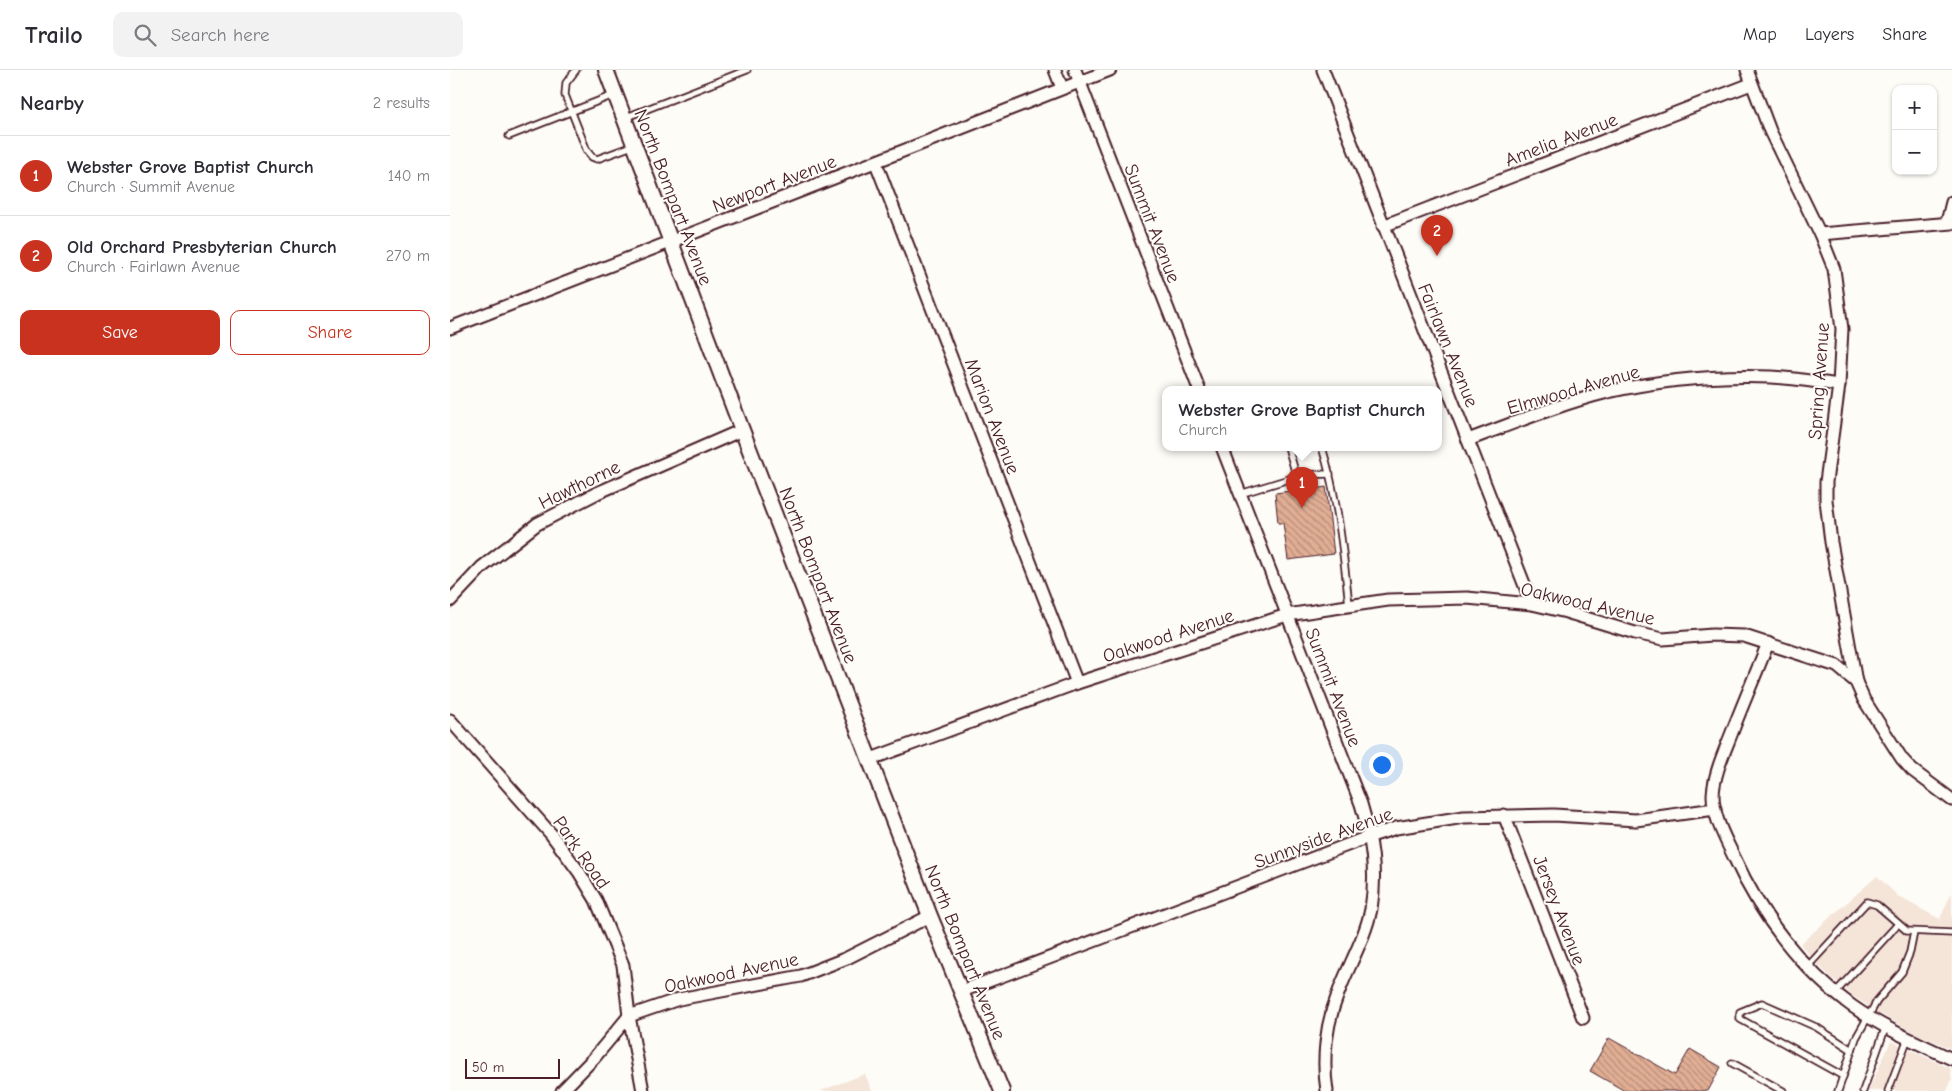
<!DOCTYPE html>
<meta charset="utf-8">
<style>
body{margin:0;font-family:"Comic Neue",sans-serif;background:#f2f2f3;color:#2b2b33}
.controls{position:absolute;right:15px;top:15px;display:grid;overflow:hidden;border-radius:10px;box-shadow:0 1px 4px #0004}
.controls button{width:45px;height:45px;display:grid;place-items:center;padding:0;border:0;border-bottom:1px solid #e1e1e2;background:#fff;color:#2b2b33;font:25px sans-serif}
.scale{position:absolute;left:15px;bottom:12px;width:95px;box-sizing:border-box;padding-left:5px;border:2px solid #4a1f2b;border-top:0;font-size:14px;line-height:18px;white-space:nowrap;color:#4a1f2b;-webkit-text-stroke:4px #fdfcf7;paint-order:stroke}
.you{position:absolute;left:931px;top:694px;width:18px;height:18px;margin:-12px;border:4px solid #fff;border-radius:50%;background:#1a73e8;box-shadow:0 0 0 8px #1a73e833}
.badge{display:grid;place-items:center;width:32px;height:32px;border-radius:50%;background:#c8321e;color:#fff;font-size:16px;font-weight:700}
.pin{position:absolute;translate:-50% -41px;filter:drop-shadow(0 1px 2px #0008)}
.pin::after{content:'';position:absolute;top:26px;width:18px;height:15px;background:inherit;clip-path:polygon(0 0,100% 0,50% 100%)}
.popup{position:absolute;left:712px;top:316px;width:280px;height:65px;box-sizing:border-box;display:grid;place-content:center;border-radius:10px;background:#fff;filter:drop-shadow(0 1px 4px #0005);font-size:16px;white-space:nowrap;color:#7c7c81}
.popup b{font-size:19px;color:#2b2b33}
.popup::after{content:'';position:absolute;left:50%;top:100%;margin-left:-10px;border:10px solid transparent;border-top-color:#fff}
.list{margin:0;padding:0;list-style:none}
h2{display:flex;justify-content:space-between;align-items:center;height:65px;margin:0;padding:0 20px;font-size:21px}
h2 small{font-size:16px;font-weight:400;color:#7c7c81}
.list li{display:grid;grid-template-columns:32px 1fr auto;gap:15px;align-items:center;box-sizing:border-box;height:80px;padding:0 20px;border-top:1px solid #e1e1e2}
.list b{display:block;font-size:19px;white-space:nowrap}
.list p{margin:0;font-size:16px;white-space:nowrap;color:#7c7c81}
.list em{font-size:16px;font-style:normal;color:#7c7c81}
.actions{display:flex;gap:10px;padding:15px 20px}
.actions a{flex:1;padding:11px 0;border:1px solid #c8321e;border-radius:10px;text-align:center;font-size:18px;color:#c8321e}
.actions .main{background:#c8321e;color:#fff}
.icon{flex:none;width:28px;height:28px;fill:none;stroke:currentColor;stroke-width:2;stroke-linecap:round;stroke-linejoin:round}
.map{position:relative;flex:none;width:1502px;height:1021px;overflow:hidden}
header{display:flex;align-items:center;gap:30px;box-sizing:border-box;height:70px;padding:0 25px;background:#fff;border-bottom:1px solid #e1e1e2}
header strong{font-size:24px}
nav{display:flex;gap:28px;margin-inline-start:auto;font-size:18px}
.search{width:350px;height:45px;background:#f2f2f3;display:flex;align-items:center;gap:12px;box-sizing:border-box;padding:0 18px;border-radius:10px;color:#7c7c81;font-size:19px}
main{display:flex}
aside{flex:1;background:#fff}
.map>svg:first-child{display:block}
</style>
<header>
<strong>Trailo</strong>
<div class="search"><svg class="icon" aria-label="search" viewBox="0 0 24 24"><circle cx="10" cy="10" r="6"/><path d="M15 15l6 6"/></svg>Search here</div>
<nav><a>Map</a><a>Layers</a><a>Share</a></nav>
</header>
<main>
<aside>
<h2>Nearby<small>2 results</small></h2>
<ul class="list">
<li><span class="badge">1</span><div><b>Webster Grove Baptist Church</b><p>Church · Summit Avenue</p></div><em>140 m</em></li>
<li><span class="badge">2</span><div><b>Old Orchard Presbyterian Church</b><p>Church · Fairlawn Avenue</p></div><em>270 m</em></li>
</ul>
<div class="actions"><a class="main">Save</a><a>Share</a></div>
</aside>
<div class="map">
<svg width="1502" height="1021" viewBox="0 0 1502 1021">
<defs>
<pattern id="building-back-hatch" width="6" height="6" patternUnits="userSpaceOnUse" patternTransform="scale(1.25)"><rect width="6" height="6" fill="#e1ae94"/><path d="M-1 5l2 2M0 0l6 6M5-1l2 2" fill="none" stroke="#b88d79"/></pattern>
</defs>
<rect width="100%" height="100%" fill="#fdfcf7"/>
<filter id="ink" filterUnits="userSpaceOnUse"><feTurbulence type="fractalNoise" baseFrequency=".02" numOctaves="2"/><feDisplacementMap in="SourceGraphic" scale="10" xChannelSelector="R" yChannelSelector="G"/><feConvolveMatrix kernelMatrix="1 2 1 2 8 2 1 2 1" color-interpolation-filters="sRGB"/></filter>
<g filter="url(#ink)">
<g fill="#f5e5d9">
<polygon points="1427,806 1449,827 1490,849 1502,821 1502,979 1465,963 1428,943 1400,924 1370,897 1350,874"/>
<polygon points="1441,971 1500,998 1502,1009 1497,1021 1418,1021"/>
<polygon points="415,1004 422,1021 370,1021"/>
</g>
<g fill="url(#building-back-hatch)" stroke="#4a1f2b">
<polygon points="863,410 864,419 876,417 884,484 838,490 833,453 828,453 825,423 849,420 848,412"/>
<polygon points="1159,968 1225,1005 1240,979 1271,997 1258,1021 1175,1021 1140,1001"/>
</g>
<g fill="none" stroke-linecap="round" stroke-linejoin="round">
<defs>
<g id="service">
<polyline points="126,0 116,13 115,25 137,81 142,87 147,89 185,75"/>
<polyline points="174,48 297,0"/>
<polyline points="59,66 166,24"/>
<polyline points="838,377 846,405"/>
<path d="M872 377C888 429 893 481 899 535"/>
<polyline points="790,424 839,409 846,405 880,404"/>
<polyline points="1358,896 1417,832 1427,835 1457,861 1502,863"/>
<polyline points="1385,923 1448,854"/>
<polyline points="1282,993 1333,1021"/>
<polyline points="1393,1006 1290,949 1290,942 1312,933 1366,957 1402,980"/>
<polyline points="1388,1021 1406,968 1427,931 1452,902 1460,882 1464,862"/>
<polyline points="1413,1021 1436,956"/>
<polyline points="1438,1021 1458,968"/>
</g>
<g id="minor">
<polyline points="605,0 612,18"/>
<polyline points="625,0 749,319"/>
<polyline points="873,0 1082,534"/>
<polyline points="1297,0 1320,61 1370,164 1384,199 1392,259 1389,315 1376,412 1376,430 1381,472 1406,612"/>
<polyline points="426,93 627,613"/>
<polyline points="1497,152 1502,132"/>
<polyline points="933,156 1301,14"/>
<polyline points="1370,164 1502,153"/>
<polyline points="0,258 660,0"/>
<path d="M1018 370C1064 353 1110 334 1158 322 1211 310 1267 305 1321 307 1344 308 1366 312 1389 315"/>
<path d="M772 377 911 734C922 770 927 802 921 839 915 869 898 896 888 924 876 954 872 989 877 1021"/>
<polyline points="0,531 32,497 87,454 147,423 292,360"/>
<path d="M1318 573C1307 601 1295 629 1284 657 1276 679 1264 702 1263 725 1263 747 1276 770 1285 789 1311 846 1352 900 1402 936 1433 958 1468 973 1502 989"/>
<polyline points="0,650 101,764 129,802 146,830 173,895 179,946 193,1021"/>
<polyline points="421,689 627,613 837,545 938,530 1017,528 1082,534 1116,542 1185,563 1213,569 1262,565 1294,566 1387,596 1406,612 1414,630 1452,689 1462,700 1502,730"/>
<polyline points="1054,745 1133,948"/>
<polyline points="512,921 921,766 946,758 1014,747 1104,745 1186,750 1265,739"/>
<polyline points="112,1021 144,988 179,946 229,929 351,906 397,888 480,846"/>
</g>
<polyline id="tertiary" points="156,0 292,360 480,846 552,1021"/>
</defs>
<use href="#service" stroke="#4a1f2b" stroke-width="9"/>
<use href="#minor" stroke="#4a1f2b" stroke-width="15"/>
<use href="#tertiary" stroke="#4a1f2b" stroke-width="18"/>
<use href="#service" stroke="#fdfcf7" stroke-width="5.5"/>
<use href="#minor" stroke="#fdfcf7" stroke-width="11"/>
<use href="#tertiary" stroke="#fdfcf7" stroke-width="14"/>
</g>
</g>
<g text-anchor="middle" stroke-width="4" stroke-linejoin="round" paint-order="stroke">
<g font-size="19" fill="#4a1f2b" stroke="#fdfcf7">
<text transform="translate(1111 69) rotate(-21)" y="7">Amelia Avenue</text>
<text transform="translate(324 113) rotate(-21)" y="7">Newport Avenue</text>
<text transform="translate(224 127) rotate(69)" y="7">North Bompart Avenue</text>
<text transform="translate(703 153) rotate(69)" y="7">Summit Avenue</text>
<text transform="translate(999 275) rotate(68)" y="7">Fairlawn Avenue</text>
<text transform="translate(1368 311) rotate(-86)" y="7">Spring Avenue</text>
<text transform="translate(1123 319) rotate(-16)" y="7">Elmwood Avenue</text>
<text transform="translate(543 346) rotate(69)" y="7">Marion Avenue</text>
<text transform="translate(129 414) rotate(-26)" y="7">Hawthorne</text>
<text transform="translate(369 505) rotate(69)" y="7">North Bompart Avenue</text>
<text transform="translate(1138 533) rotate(13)" y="7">Oakwood Avenue</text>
<text transform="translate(718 565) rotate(-18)" y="7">Oakwood Avenue</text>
<text transform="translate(884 617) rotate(69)" y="7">Summit Avenue</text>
<text transform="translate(873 767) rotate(-20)" y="7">Sunnyside Avenue</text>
<text transform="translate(132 782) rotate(55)" y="7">Park Road</text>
<text transform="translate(1110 840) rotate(69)" y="7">Jersey Avenue</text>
<text transform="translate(516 882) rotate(68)" y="7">North Bompart Avenue</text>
<text transform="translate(281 902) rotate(-12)" y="7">Oakwood Avenue</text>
</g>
</g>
</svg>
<div class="controls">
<button>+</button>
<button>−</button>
</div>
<div class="scale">50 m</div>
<div class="you"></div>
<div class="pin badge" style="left:852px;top:438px">1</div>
<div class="popup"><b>Webster Grove Baptist Church</b>Church</div>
<div class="pin badge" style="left:987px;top:186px">2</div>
</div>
</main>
